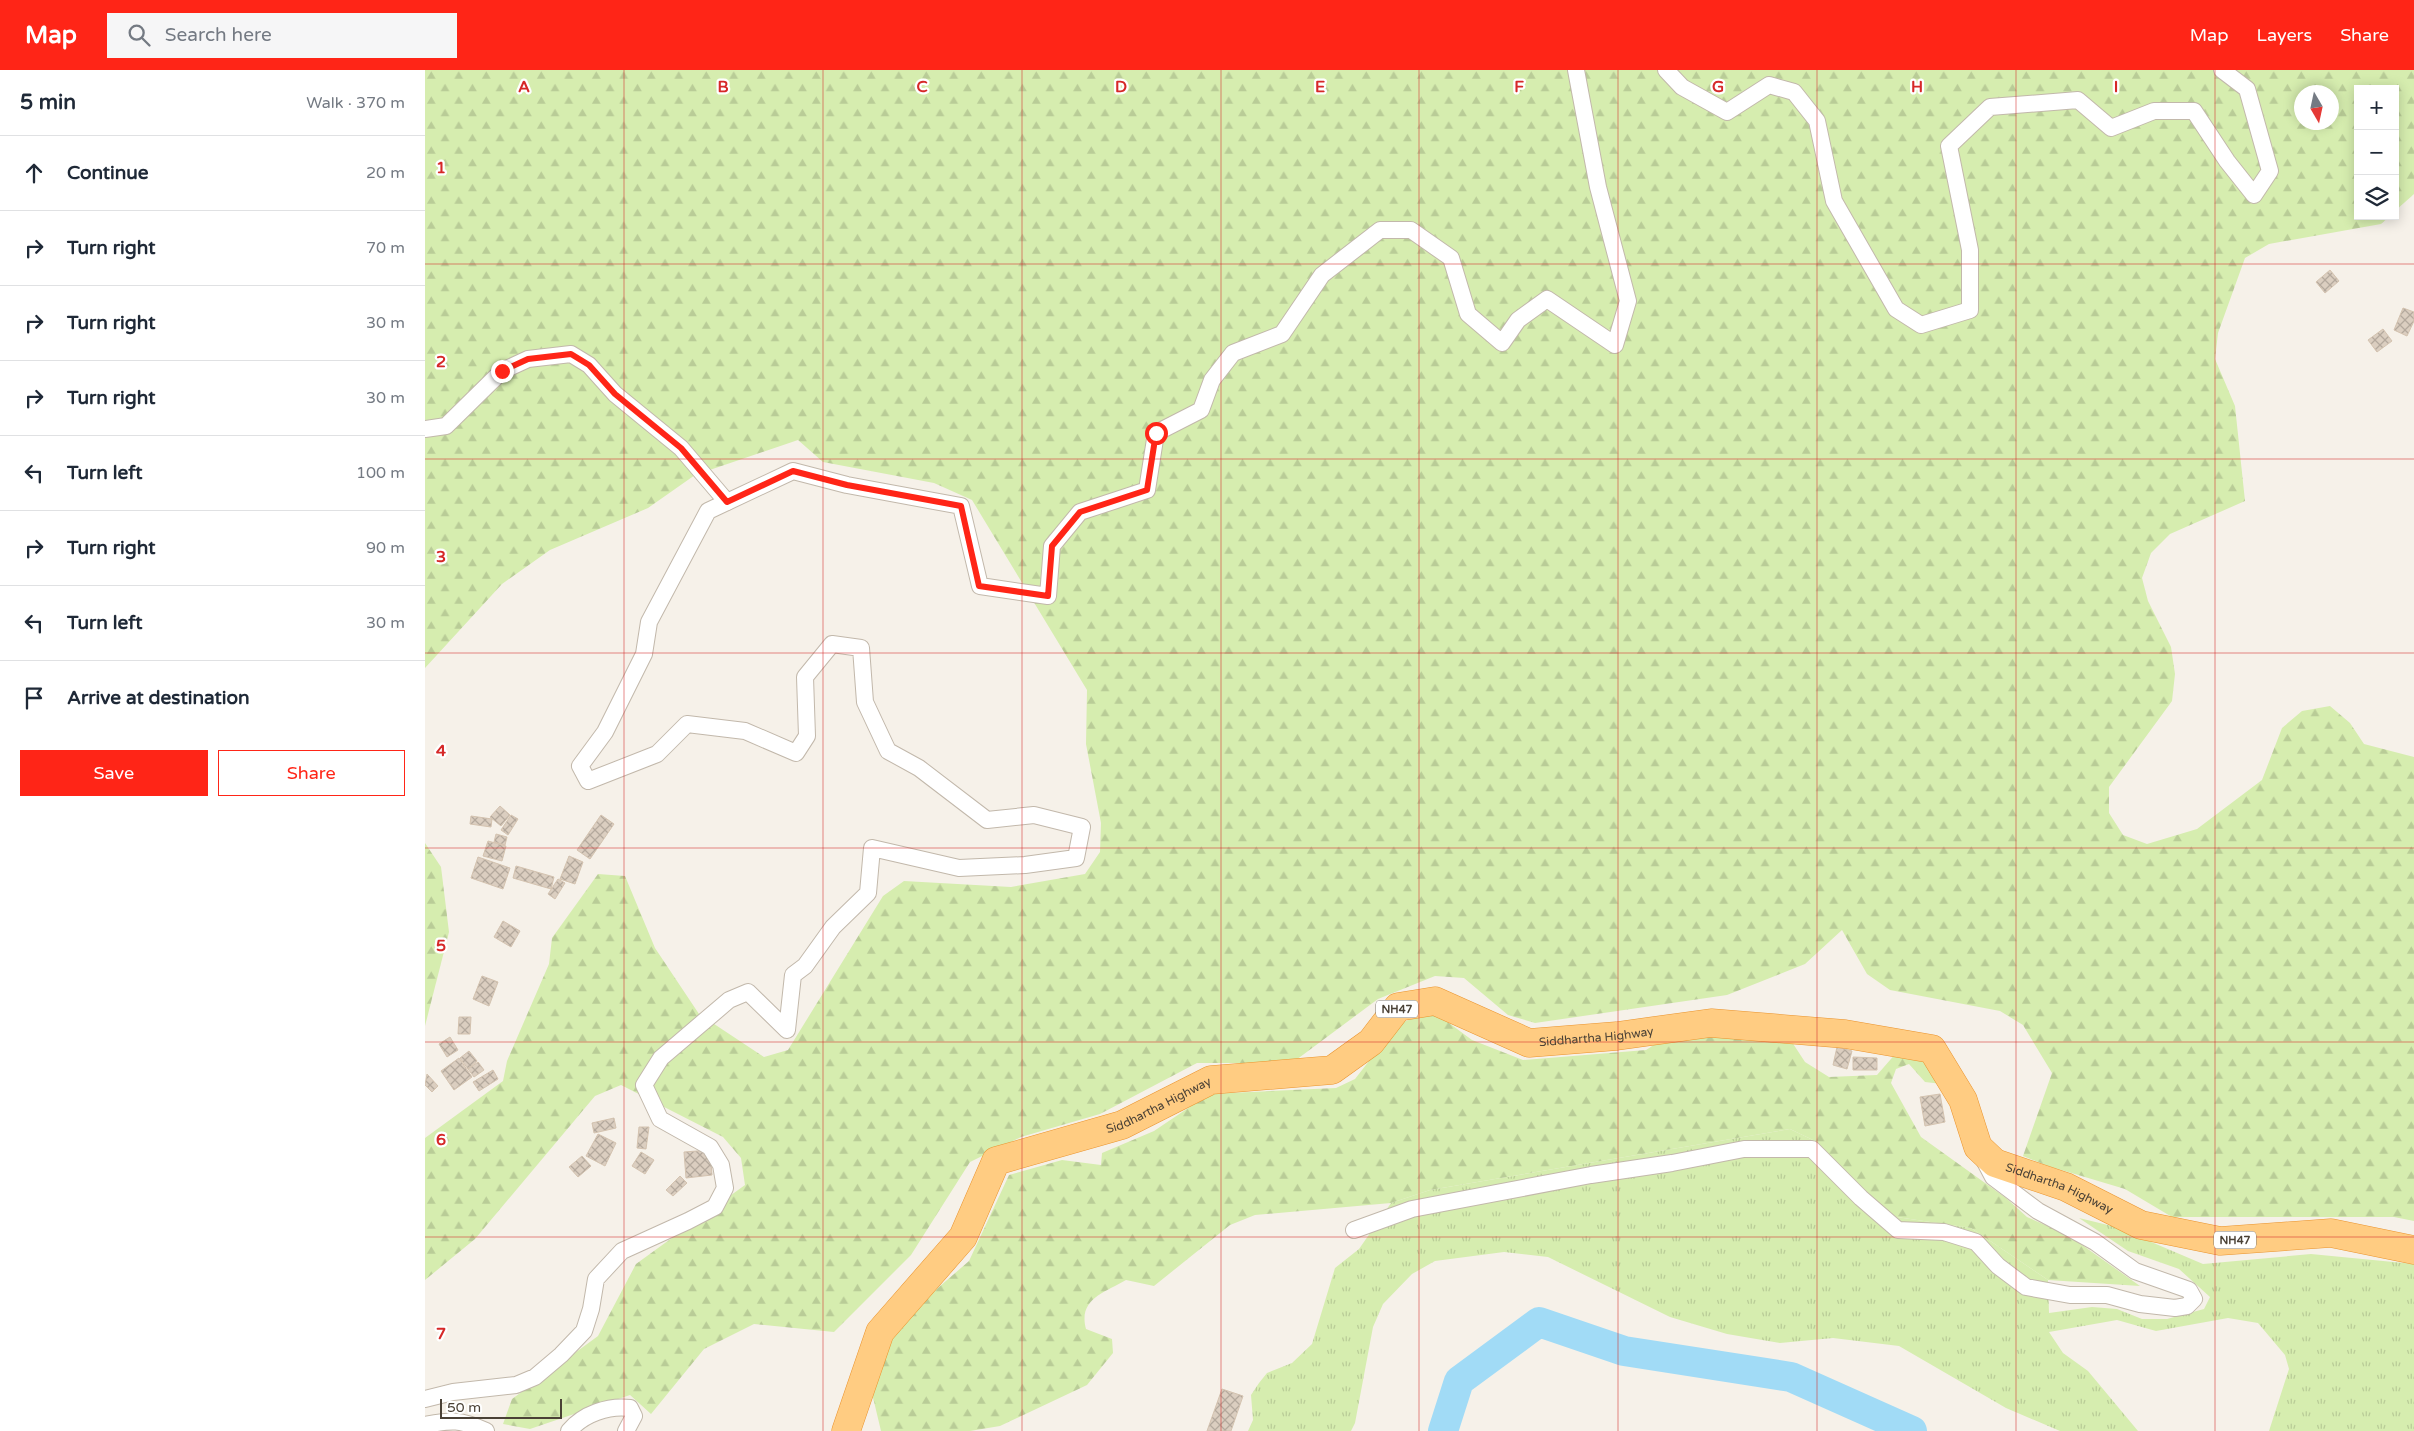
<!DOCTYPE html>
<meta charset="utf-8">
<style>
body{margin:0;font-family:"Varela Round",sans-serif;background:#f6f6f7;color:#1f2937}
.controls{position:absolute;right:15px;top:15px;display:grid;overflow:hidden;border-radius:0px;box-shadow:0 2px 12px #0003}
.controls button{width:45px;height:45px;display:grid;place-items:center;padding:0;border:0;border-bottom:1px solid #e0e1e3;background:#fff;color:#1f2937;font:25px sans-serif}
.compass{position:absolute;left:1869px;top:15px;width:45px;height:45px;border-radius:50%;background:#fff;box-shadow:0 2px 12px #0003;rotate:171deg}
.scale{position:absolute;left:15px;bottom:12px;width:122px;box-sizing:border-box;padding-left:5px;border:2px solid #4a4136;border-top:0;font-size:14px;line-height:18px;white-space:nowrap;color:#4a4136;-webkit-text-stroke:4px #fff;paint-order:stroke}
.stop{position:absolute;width:15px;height:15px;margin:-11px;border:4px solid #ff2517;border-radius:50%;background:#fff}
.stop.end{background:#ff2517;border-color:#fff;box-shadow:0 1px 5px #0008}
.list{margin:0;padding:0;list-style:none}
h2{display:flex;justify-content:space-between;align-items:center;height:65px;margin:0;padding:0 20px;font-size:21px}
h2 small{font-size:16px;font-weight:400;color:#747a83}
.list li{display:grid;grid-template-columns:32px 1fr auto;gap:15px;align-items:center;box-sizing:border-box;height:75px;padding:0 20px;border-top:1px solid #e0e1e3}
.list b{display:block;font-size:19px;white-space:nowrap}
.list em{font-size:16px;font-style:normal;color:#747a83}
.actions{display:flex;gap:10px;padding:15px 20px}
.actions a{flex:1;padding:11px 0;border:1px solid #ff2517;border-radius:0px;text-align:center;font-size:18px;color:#ff2517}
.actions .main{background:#ff2517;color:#fff}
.icon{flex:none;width:28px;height:28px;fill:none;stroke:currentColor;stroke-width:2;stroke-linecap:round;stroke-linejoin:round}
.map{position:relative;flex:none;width:1989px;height:1361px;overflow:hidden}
header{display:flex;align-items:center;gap:30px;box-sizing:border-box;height:70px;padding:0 25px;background:#ff2517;color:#fff}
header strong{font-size:24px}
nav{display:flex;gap:28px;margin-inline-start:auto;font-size:18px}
.search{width:350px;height:45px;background:#f6f6f7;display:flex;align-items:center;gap:12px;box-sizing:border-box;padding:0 18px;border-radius:0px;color:#747a83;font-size:19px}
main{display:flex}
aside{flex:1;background:#fff}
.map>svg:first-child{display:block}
</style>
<header>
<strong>Map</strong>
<div class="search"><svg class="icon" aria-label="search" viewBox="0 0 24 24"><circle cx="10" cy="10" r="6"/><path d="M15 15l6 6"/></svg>Search here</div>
<nav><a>Map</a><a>Layers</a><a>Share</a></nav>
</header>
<main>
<aside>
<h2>5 min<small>Walk · 370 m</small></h2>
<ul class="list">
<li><svg class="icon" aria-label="ahead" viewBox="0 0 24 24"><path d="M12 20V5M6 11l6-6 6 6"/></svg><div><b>Continue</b></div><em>20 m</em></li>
<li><svg class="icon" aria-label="right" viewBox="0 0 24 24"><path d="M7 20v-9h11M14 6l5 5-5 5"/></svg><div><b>Turn right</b></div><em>70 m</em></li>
<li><svg class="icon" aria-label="right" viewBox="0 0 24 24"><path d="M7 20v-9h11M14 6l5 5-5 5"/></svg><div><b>Turn right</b></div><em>30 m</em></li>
<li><svg class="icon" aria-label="right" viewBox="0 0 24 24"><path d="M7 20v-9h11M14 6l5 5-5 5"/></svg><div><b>Turn right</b></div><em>30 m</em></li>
<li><svg class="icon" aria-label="left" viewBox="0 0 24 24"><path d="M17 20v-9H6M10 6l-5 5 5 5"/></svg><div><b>Turn left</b></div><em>100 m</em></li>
<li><svg class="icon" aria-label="right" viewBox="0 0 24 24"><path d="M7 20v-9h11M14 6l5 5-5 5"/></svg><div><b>Turn right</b></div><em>90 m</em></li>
<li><svg class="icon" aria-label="left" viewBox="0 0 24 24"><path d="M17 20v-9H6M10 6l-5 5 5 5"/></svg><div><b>Turn left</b></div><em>30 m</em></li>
<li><svg class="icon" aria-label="arrive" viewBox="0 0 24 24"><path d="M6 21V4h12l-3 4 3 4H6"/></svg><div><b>Arrive at destination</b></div></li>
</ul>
<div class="actions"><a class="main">Save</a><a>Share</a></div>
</aside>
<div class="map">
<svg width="1989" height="1361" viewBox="0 0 1989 1361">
<defs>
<pattern id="grass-tufts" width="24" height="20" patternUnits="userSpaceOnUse" patternTransform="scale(1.25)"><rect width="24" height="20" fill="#d6edaf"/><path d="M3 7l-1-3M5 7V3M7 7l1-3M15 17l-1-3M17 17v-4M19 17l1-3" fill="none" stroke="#b9cc97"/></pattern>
<pattern id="forest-firs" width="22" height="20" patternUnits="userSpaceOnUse" patternTransform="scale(1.25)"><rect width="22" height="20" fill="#d6edaf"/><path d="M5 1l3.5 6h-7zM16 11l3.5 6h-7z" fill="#b9cc97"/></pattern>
<pattern id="building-cross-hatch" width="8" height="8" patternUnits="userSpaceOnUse" patternTransform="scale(1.25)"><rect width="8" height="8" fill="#dbcec0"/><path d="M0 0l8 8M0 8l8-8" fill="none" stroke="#b4a99d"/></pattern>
</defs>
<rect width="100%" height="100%" fill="#f6f1e9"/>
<polygon fill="url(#grass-tufts)" points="1365,1059 1390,1071 1465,1146 1546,1158 1623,1210 1624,1243 1667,1237 1692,1239 1717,1249 1742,1249 1779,1239 1785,1227 1754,1199 1703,1181 1654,1148 1691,1157 1778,1194 1886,1184 1989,1194 1989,1361 1844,1361 1864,1299 1860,1285 1833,1253 1803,1248 1731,1261 1692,1250 1624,1262 1638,1283 1663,1301 1713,1361 1635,1361 1581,1338 1474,1276 1408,1268 1355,1273 1302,1264 1245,1247 1123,1187 1079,1182 1010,1191 987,1204 958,1234 948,1257 930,1353 926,1361 823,1361 828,1350 826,1325 834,1313 842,1303 867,1293 887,1274 910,1198 934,1179 966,1133 1005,1120"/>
<g fill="url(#forest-firs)" fill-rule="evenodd">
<path d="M0 0H1989V124L1970 141V19H1933V146H1965L1956 154 1844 174 1820 188 1793 263 1790 289 1810 336 1820 431 1745 464 1726 483 1717 508 1723 531 1746 577 1750 604 1747 631 1684 717V743L1698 765 1722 774 1772 759 1837 710 1857 658 1877 641 1905 636 1925 653 1939 674 1989 687V1151L1969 1147H1747L1700 1119 1623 1096 1598 1086 1627 1003 1598 955 1575 941 1465 920 1442 904 1417 860 1380 894 1302 925 1110 953 1083 945 1039 908 1010 906 953 929 867 993H772L675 1044 596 1067 545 1092 486 1185 409 1262 329 1254 279 1279 226 1344 205 1325 105 1359 78 1354 87 1329 173 1266 211 1194 320 1115 316 1088 298 1067 196 1015 170 1026 50 1169 0 1210V1068L78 1011 82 991 124 894 127 868 173 804 200 806 230 878 274 944 339 987 363 980 458 826 479 811 586 817 660 804 675 782 676 753 661 674 662 620 547 430 509 413 398 392 373 370 270 405 223 438 125 480 77 514 0 598ZM1876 22H1906V52H1876Z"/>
<polygon points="0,773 16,797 24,862 0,956"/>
<path d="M1002 942H1009L1047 970 1098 990 1221 980 1235 971 1300 962 1365 969 1380 992 1404 1007 1452 1005 1472 982 1498 987 1517 1014 1500 1012 1484 994 1471 999 1466 1013 1496 1067 1581 1128 1602 1147 1643 1165 1715 1216 1623 1210 1546 1158 1465 1146 1390 1071 1365 1059 1005 1120 966 1133 830 1145 805 1155 729 1216 701 1210C679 1223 653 1229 661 1259L687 1269 688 1283 662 1315 575 1356 545 1361H456L446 1319 476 1250 544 1191 584 1105 637 1090 676 1095 677 1083 729 1061 784 1024 911 1018 930 1009 972 955Z"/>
</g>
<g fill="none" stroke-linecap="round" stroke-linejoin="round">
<polyline stroke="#a1dbf6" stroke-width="30" points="1018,1361 1034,1311 1114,1252 1199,1281 1366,1307 1487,1361"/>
</g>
<g fill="url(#building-cross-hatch)" stroke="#d4c3b0">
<polygon points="1905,200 1914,211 1900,223 1891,212"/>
<polygon points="1978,238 1989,242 1989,251 1982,266 1969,260"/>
<polygon points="1958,259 1967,271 1952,282 1943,270"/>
<polygon points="75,736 85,745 76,756 65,747"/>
<polygon points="86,745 93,749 83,765 76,760"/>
<polygon points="176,745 189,754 165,789 152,780"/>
<polygon points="46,746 67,749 66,757 45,754"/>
<polygon points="71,764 82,767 80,775 69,772"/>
<polygon points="63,771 81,776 77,791 58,786"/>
<polygon points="144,786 158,792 150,814 135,809"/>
<polygon points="53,787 85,798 78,819 46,808"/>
<polygon points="91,796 129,807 126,819 88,808"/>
<polygon points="133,809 140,813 130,829 123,824"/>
<polygon points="78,851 95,861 86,877 69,867"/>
<polygon points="57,906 73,912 64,936 48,929"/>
<polygon points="34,947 46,947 45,964 33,964"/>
<polygon points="25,967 33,980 22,987 14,974"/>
<polygon points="1412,977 1427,981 1422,999 1408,995"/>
<polygon points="44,981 52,991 43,999 35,988"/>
<polygon points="1428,987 1452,988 1452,1000 1428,1000"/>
<polygon points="34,988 47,1007 29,1020 16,1001"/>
<polygon points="53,992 59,1000 49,1007 43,999"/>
<polygon points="68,1000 73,1009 54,1021 48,1012"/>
<polygon points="2,1004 13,1016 7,1022 0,1015"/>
<polygon points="1515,1024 1520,1052 1500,1056 1495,1027"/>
<polygon points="189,1048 191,1058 169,1063 167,1053"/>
<polygon points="214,1057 224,1057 221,1079 212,1078"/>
<polygon points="173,1064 191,1073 180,1096 161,1086"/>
<polygon points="285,1080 287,1105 261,1108 259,1082"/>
<polygon points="216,1082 229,1090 220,1104 207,1096"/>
<polygon points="157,1086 166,1096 153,1107 144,1097"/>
<polygon points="255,1106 262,1113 248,1126 241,1120"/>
<polygon points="797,1319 818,1326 806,1361 782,1361"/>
</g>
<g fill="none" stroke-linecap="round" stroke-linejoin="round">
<defs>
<g id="minor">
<polyline points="1241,0 1257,17 1302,42 1344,15 1369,22 1392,51 1409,131 1471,239 1496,255 1545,240 1545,180 1524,76 1565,37 1653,30 1686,58 1729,41 1769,41 1802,91 1829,125 1845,101 1822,19 1797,0"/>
<polyline points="0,359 21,356 77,301 103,289 146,284 164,295 190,324 256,378 302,432"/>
<polyline points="929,1160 987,1139 1166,1105 1247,1093 1319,1079 1387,1079 1436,1128 1473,1160 1519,1162 1551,1172 1573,1196 1601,1217 1645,1225 1682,1225 1715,1234 1750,1238 1762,1236 1769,1229 1764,1220 1710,1201 1670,1172 1613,1141 1568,1107 1558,1088"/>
<polyline points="0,1329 28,1322 91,1315 110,1307 136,1285 159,1261 166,1239 171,1209 197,1181 263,1151 290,1137 300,1118 296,1095 285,1077 235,1049 219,1015 236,988 304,930 323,922 362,960 368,905 380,896 408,857 443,823 447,778 534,798 600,795 651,788 657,757 609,745 562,750 494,698 463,681 440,632 436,578 407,574 380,607 382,666 371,683 320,661 262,654 232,684 163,711 155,696 180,662 219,584 224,552 283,441 368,401 422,415 536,436 555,516 623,526 627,476 655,442 722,420 731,363 776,340 787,310 808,283 857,264 897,205 955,160 986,160 1026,188 1043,244 1077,273 1093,250 1122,229 1190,275 1203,231 1173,117 1151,0"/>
<path d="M0 1355C27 1350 35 1349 61 1361"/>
<path d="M144 1361C158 1344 184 1335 205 1338L209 1346 201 1361"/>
</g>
<g id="trunk">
<path id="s1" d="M421 1361 455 1262 538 1167 571 1091 697 1055 786 1010 907 1000 946 972 973 937 1010 931 1104 973 1192 966 1286 953 1420 964 1507 979 1538 1030 1553 1077 1570 1093 1641 1117 1716 1155 1795 1171 1906 1163 1989 1180"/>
</g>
</defs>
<use href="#minor" stroke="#c2b8ab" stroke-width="18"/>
<use href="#trunk" stroke="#ea942f" stroke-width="29"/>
<use href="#minor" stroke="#fff" stroke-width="16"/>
<use href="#trunk" stroke="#ffcc82" stroke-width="28"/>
</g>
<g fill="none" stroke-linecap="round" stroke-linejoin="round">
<polyline stroke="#ff2517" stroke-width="6" points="77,301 103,289 146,284 164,295 190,324 256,378 302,432 368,401 422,415 536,436 554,516 623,526 627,476 655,442 722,420 731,363"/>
</g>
<path fill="none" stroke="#d62828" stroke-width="1" stroke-opacity="0.55" d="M199 0V1361M398 0V1361M597 0V1361M796 0V1361M994 0V1361M1193 0V1361M1392 0V1361M1591 0V1361M1790 0V1361M0 194H1989M0 389H1989M0 583H1989M0 778H1989M0 972H1989M0 1167H1989"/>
<g text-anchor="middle" stroke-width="4.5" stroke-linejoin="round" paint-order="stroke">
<g fill="#fff" stroke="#807a72" stroke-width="1">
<rect x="951" y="930.5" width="42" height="17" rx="4"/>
<rect x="1789" y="1161.5" width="42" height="17" rx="4"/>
</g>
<g font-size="11" font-weight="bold" fill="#4a4136">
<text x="972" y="943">NH47</text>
<text x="1810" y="1174">NH47</text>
</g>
<g font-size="12" fill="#4a4136" stroke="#fff">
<text dy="4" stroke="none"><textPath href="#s1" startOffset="966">Siddhartha Highway</textPath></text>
<text dy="4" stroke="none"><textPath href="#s1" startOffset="486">Siddhartha Highway</textPath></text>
<text dy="4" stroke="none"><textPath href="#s1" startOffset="1506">Siddhartha Highway</textPath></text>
</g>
</g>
<g font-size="16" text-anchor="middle" font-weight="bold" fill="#d62828" stroke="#fff" stroke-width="4.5" stroke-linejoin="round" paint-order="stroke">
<text x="99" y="22">A</text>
<text x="298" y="22">B</text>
<text x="497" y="22">C</text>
<text x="696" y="22">D</text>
<text x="895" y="22">E</text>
<text x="1094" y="22">F</text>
<text x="1293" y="22">G</text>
<text x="1492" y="22">H</text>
<text x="1691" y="22">I</text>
<text x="16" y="103">1</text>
<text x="16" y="297">2</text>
<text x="16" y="492">3</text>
<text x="16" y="686">4</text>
<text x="16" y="881">5</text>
<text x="16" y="1075">6</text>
<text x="16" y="1269">7</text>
</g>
</svg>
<div class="controls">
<button>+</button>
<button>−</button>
<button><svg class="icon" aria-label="layers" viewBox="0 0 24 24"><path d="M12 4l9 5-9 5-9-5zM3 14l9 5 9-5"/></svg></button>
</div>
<svg class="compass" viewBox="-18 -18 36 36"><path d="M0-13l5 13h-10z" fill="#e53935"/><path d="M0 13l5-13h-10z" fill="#747a83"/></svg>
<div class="scale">50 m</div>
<div class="stop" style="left:731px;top:363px"></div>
<div class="stop end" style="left:77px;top:301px"></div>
</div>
</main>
